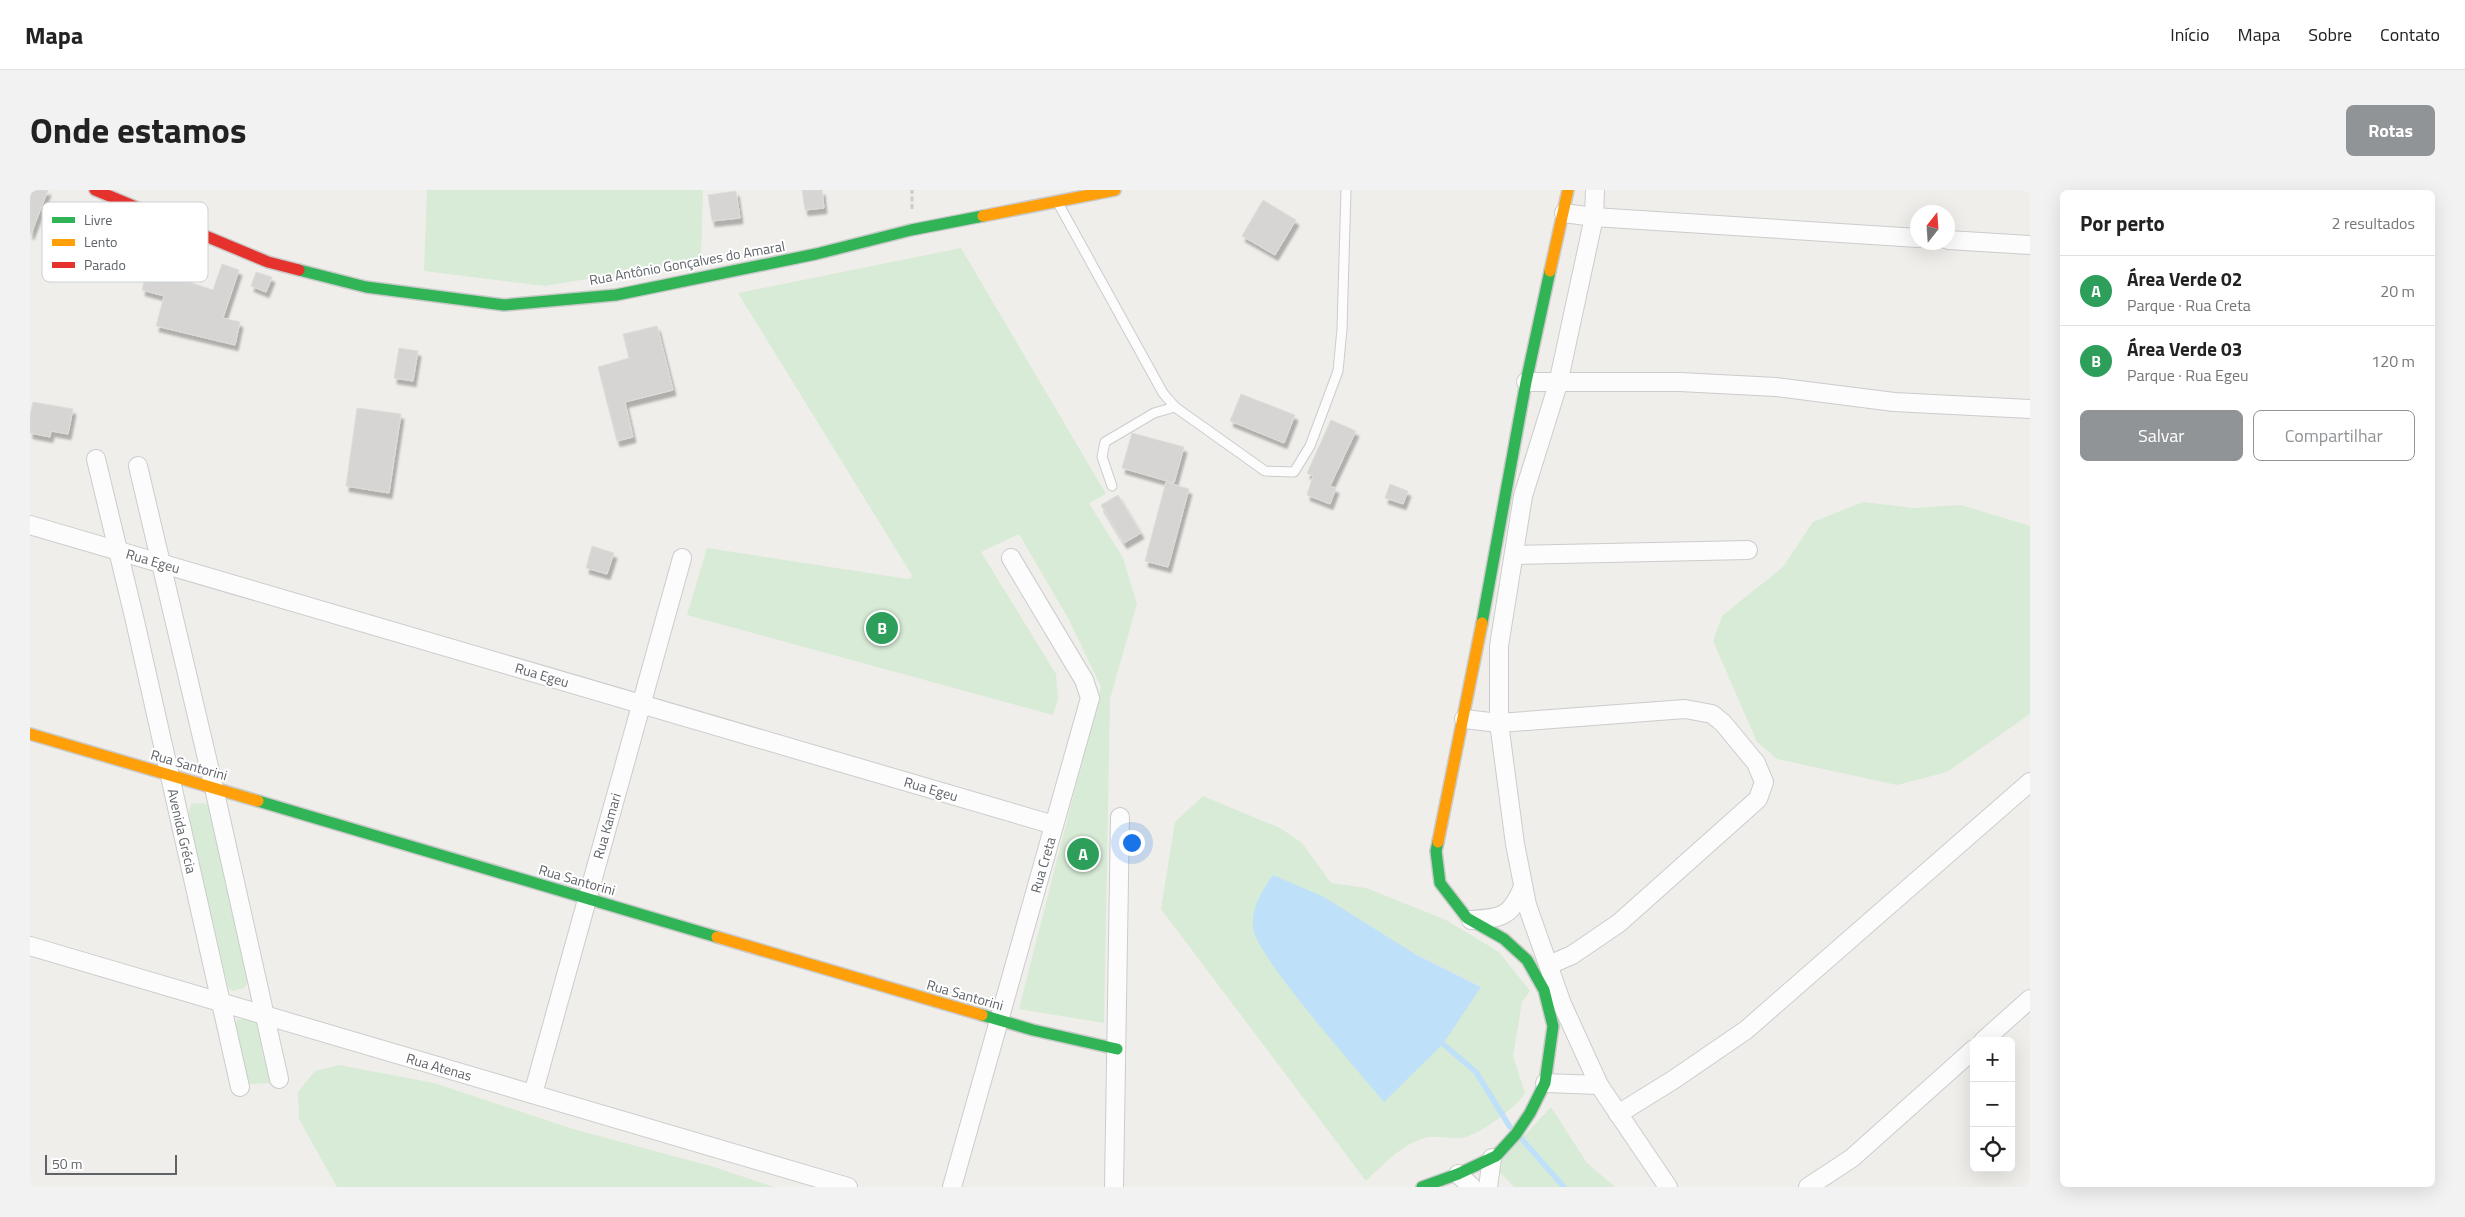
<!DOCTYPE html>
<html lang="pt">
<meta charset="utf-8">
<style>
body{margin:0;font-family:"Titillium Web",sans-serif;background:#f2f2f2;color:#222}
.controls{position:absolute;right:15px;bottom:15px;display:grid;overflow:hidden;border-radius:8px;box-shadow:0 5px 20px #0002}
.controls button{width:45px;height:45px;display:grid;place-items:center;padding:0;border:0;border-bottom:1px solid #e0e0e0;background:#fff;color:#222;font:25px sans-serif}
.compass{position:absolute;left:1880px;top:15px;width:45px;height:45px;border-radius:50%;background:#fff;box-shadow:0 5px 20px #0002;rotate:17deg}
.scale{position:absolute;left:15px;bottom:12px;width:132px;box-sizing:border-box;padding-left:5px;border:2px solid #5f6368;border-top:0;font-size:14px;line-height:18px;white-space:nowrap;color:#5f6368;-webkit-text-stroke:4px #fff;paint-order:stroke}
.you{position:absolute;left:1101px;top:652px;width:18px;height:18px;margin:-12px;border:4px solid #fff;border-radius:50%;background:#1a73e8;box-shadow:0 0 0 8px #1a73e833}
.badge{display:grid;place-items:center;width:32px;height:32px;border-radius:50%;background:#919496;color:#fff;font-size:16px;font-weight:700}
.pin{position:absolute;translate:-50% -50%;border:2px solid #fff;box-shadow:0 1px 5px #0006}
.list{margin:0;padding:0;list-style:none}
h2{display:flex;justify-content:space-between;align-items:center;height:65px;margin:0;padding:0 20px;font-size:21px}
h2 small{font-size:16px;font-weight:400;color:#767676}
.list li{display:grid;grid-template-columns:32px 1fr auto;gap:15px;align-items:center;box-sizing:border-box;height:70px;padding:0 20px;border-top:1px solid #e0e0e0}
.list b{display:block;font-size:19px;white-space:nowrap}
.list p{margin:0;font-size:16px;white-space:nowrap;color:#767676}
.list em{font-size:16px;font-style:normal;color:#767676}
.actions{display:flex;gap:10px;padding:15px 20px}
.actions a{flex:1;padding:11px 0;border:1px solid #919496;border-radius:8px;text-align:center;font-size:18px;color:#919496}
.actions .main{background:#919496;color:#fff}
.icon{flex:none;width:28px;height:28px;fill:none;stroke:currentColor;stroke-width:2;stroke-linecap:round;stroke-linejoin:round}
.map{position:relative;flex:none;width:2000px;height:997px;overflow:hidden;border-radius:8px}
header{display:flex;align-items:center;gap:30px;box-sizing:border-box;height:70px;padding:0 25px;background:#fff;border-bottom:1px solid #e0e0e0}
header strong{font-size:24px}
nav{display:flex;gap:28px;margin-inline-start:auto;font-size:18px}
.intro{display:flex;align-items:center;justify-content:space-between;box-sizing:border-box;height:120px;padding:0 30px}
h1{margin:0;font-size:35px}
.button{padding:12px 22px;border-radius:8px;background:#919496;color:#fff;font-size:18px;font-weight:700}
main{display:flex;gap:30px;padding:0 30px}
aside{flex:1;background:#fff;border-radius:8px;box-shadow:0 5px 20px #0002}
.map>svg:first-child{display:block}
</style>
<header>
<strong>Mapa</strong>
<nav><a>Início</a><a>Mapa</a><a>Sobre</a><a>Contato</a></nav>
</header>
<div class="intro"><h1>Onde estamos</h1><a class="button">Rotas</a></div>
<main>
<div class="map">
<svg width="2000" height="997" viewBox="0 0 2000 997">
<defs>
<filter id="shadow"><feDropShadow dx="3" dy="5.5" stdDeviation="1" flood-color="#0004"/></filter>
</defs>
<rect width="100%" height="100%" fill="#efeeea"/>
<g fill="#d8ebd6" fill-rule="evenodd">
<polygon points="397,0 673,0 671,70 515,96 394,81"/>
<polygon points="931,58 1076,304 1059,313 1093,368 1107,414 1080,509 1074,833 989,819 1071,497 1039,430 989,344 951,362 1026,484 1028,509 1023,525 657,425 677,358 878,389 883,387 708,103"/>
<polygon points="1833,312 1883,318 1931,315 2000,336 2000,524 1917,582 1867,595 1747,569 1727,552 1683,451 1692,426 1753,377 1783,332"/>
<path d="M1173 606 1250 638 1272 653 1301 693 1336 698 1416 730 1469 762 1500 801 1492 812 1483 866 1495 903C1486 918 1447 947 1430 948 1419 949 1406 945 1395 948 1372 954 1353 975 1336 991L1131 719 1145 632ZM1385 764 1451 797 1238 770Z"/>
<polygon points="173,613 178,615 184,629 220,790 214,798 203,801 198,797 158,626 161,614"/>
<polygon points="221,828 226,832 244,893 219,894 203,838 207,830"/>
<polygon points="309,875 404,893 543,939 684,977 744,997 307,997 269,929 268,902 285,881"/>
<polygon points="1521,917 1557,973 1585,997 1484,997 1465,977"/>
</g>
<path fill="#bfe0f9" d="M1243 685 1294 707 1385 764 1451 797 1413 854 1354 912C1330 883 1226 766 1223 738 1221 717 1232 701 1243 685Z"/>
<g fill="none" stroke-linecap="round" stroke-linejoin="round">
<g stroke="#bfe0f9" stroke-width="5.5">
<polyline points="1413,854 1446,882 1480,937"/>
<polyline points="1490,947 1534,997"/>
</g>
</g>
<g fill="#d6d5d3" stroke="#deddd9" filter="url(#shadow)">
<polygon points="0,0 18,0 1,44 0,44"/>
<polygon points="772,0 792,0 794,18 775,20"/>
<polygon points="706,1 710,28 682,31 678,5"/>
<polygon points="1233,10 1266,30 1245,65 1212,46"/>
<polygon points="192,74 209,80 193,128 210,132 205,155 126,136 134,106 112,100 116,85 136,91 138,85 183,100"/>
<polygon points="226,82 242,87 236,102 221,96"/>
<polygon points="627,136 643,200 595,212 603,247 587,251 568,177 599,168 593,144"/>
<polygon points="369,158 388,161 383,191 364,188"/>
<polygon points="1211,204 1265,225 1254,253 1200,231"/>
<polygon points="3,212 43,219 38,244 21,241 20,247 0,243 0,225"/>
<polygon points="327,218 371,224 359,303 316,296"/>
<polygon points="1301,230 1326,241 1300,296 1306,298 1300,314 1277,305 1283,286 1277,283"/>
<polygon points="1102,243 1154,257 1144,293 1092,278"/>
<polygon points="1136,292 1159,299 1138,377 1115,371"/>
<polygon points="1360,294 1378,301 1373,314 1355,308"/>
<polygon points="1088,305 1111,343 1094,353 1071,315"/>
<polygon points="562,356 584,363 577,384 556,378"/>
</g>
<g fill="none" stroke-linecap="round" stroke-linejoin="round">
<defs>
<g id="lane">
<polyline points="1028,13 1133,203 1145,217 1235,281 1264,282 1280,256 1308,181 1312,139 1316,0"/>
<polyline points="1082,296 1072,267 1075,252 1124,223 1145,217"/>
</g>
<g id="street">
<polyline points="1565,0 1564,27 1528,194 1493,306 1469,456 1469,533 1485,654 1497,715 1532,814 1569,895 1638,997"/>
<polyline points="1534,23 1564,27 1888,48"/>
<polyline points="1918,50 2000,55"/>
<polyline points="1496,192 1650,192 1746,197 1864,212 2000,219"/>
<polyline points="66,269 105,431 210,897"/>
<polyline points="108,276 184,598 249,889"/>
<polyline points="0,335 1024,635"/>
<polyline points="1484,365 1718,360"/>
<polyline points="1434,529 1469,533 1655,519 1682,524 1693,533 1726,573 1734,592 1728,609 1589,733 1542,765 1519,775"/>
<path d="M1441 730C1473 728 1480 727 1493 697"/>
<polyline points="0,756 818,997"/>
<polyline points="1953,851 2000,809"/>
<polyline points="1515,893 1569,895"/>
<polyline points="503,904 652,368"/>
<polyline points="1588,924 1643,890 1716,840 2000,592"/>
<polyline points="1428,984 1442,997"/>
<polyline points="922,997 1060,508 1054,490 981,368"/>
<polyline points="1084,997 1090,627"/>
<polyline points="1458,997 1462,968"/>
<polyline points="1778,997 1822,968 1944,859"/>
</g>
<g id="fast">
<polyline points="269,80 336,97 474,115 586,105 786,64 881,40 953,26"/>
<polyline points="1452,433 1496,192 1520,81"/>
<polyline points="228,611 687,747"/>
<polyline points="952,825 1003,840 1087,859"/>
<polyline points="1392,997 1428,984 1466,966 1486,944 1500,923 1515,893 1523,836 1514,800 1497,770 1474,749 1437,728 1410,693 1406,661 1408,652"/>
</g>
<g id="slow">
<polyline points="953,26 1085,0"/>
<polyline points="1520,81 1538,0"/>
<polyline points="0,544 228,611"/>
<polyline points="1408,652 1452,433"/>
<polyline points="687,747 952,825"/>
</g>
<polyline id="jam" points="65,0 238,72 269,80"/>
</defs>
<use href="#lane" stroke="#cbcccc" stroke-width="11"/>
<use href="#street" stroke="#cbcccc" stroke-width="20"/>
<use href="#fast" stroke="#cacacb" stroke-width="14"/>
<use href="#slow" stroke="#cacacb" stroke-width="14"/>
<use href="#jam" stroke="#cacacb" stroke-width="14"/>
<polyline stroke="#cacfcc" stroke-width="3" stroke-dasharray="5 2.5" stroke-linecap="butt" points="882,19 882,0"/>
<use href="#lane" stroke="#fdfcfc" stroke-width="9"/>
<use href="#street" stroke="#fdfcfc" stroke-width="18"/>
<use href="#fast" stroke="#30b455" stroke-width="11"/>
<use href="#slow" stroke="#ff9f0a" stroke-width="11"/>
<use href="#jam" stroke="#e5322d" stroke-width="11"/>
</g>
<g text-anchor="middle" stroke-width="4" stroke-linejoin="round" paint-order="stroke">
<g font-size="14" fill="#5f6368" stroke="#fff">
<text transform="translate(657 73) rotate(-10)" y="5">Rua Antônio Gonçalves do Amaral</text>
<text transform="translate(123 371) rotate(16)" y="5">Rua Egeu</text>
<text transform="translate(512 485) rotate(16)" y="5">Rua Egeu</text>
<text transform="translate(159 575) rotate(16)" y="5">Rua Santorini</text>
<text transform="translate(901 599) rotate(16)" y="5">Rua Egeu</text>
<text transform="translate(577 636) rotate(-74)" y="5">Rua Kamari</text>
<text transform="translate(152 641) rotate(77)" y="5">Avenida Grécia</text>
<text transform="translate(1013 675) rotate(-74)" y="5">Rua Creta</text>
<text transform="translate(547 690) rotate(16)" y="5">Rua Santorini</text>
<text transform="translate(935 805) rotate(16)" y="5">Rua Santorini</text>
<text transform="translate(409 877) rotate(16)" y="5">Rua Atenas</text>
</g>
</g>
<rect x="12" y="12" width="166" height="80" rx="8" fill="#fff" stroke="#cfd0d2" stroke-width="1"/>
<rect x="22" y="27" width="23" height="6" fill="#30b455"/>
<rect x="22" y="49" width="23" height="7" fill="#ff9f0a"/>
<rect x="22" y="72" width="23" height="6" fill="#e5322d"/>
<g font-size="14" fill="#5f6368">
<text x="54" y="35">Livre</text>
<text x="54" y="57">Lento</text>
<text x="54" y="80">Parado</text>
</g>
</svg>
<div class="controls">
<button>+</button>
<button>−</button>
<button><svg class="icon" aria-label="locate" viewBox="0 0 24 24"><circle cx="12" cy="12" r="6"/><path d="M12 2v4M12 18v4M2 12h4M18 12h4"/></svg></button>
</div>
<svg class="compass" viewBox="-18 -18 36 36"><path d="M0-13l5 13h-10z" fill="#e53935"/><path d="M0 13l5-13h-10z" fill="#767676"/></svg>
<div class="scale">50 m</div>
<div class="you"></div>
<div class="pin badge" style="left:1053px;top:664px;background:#2e9e5b">A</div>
<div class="pin badge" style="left:852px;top:438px;background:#2e9e5b">B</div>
</div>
<aside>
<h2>Por perto<small>2 resultados</small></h2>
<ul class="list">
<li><span class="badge" style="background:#2e9e5b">A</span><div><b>Área Verde 02</b><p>Parque · Rua Creta</p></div><em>20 m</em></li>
<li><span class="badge" style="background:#2e9e5b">B</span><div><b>Área Verde 03</b><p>Parque · Rua Egeu</p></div><em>120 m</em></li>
</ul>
<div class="actions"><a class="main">Salvar</a><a>Compartilhar</a></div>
</aside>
</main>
